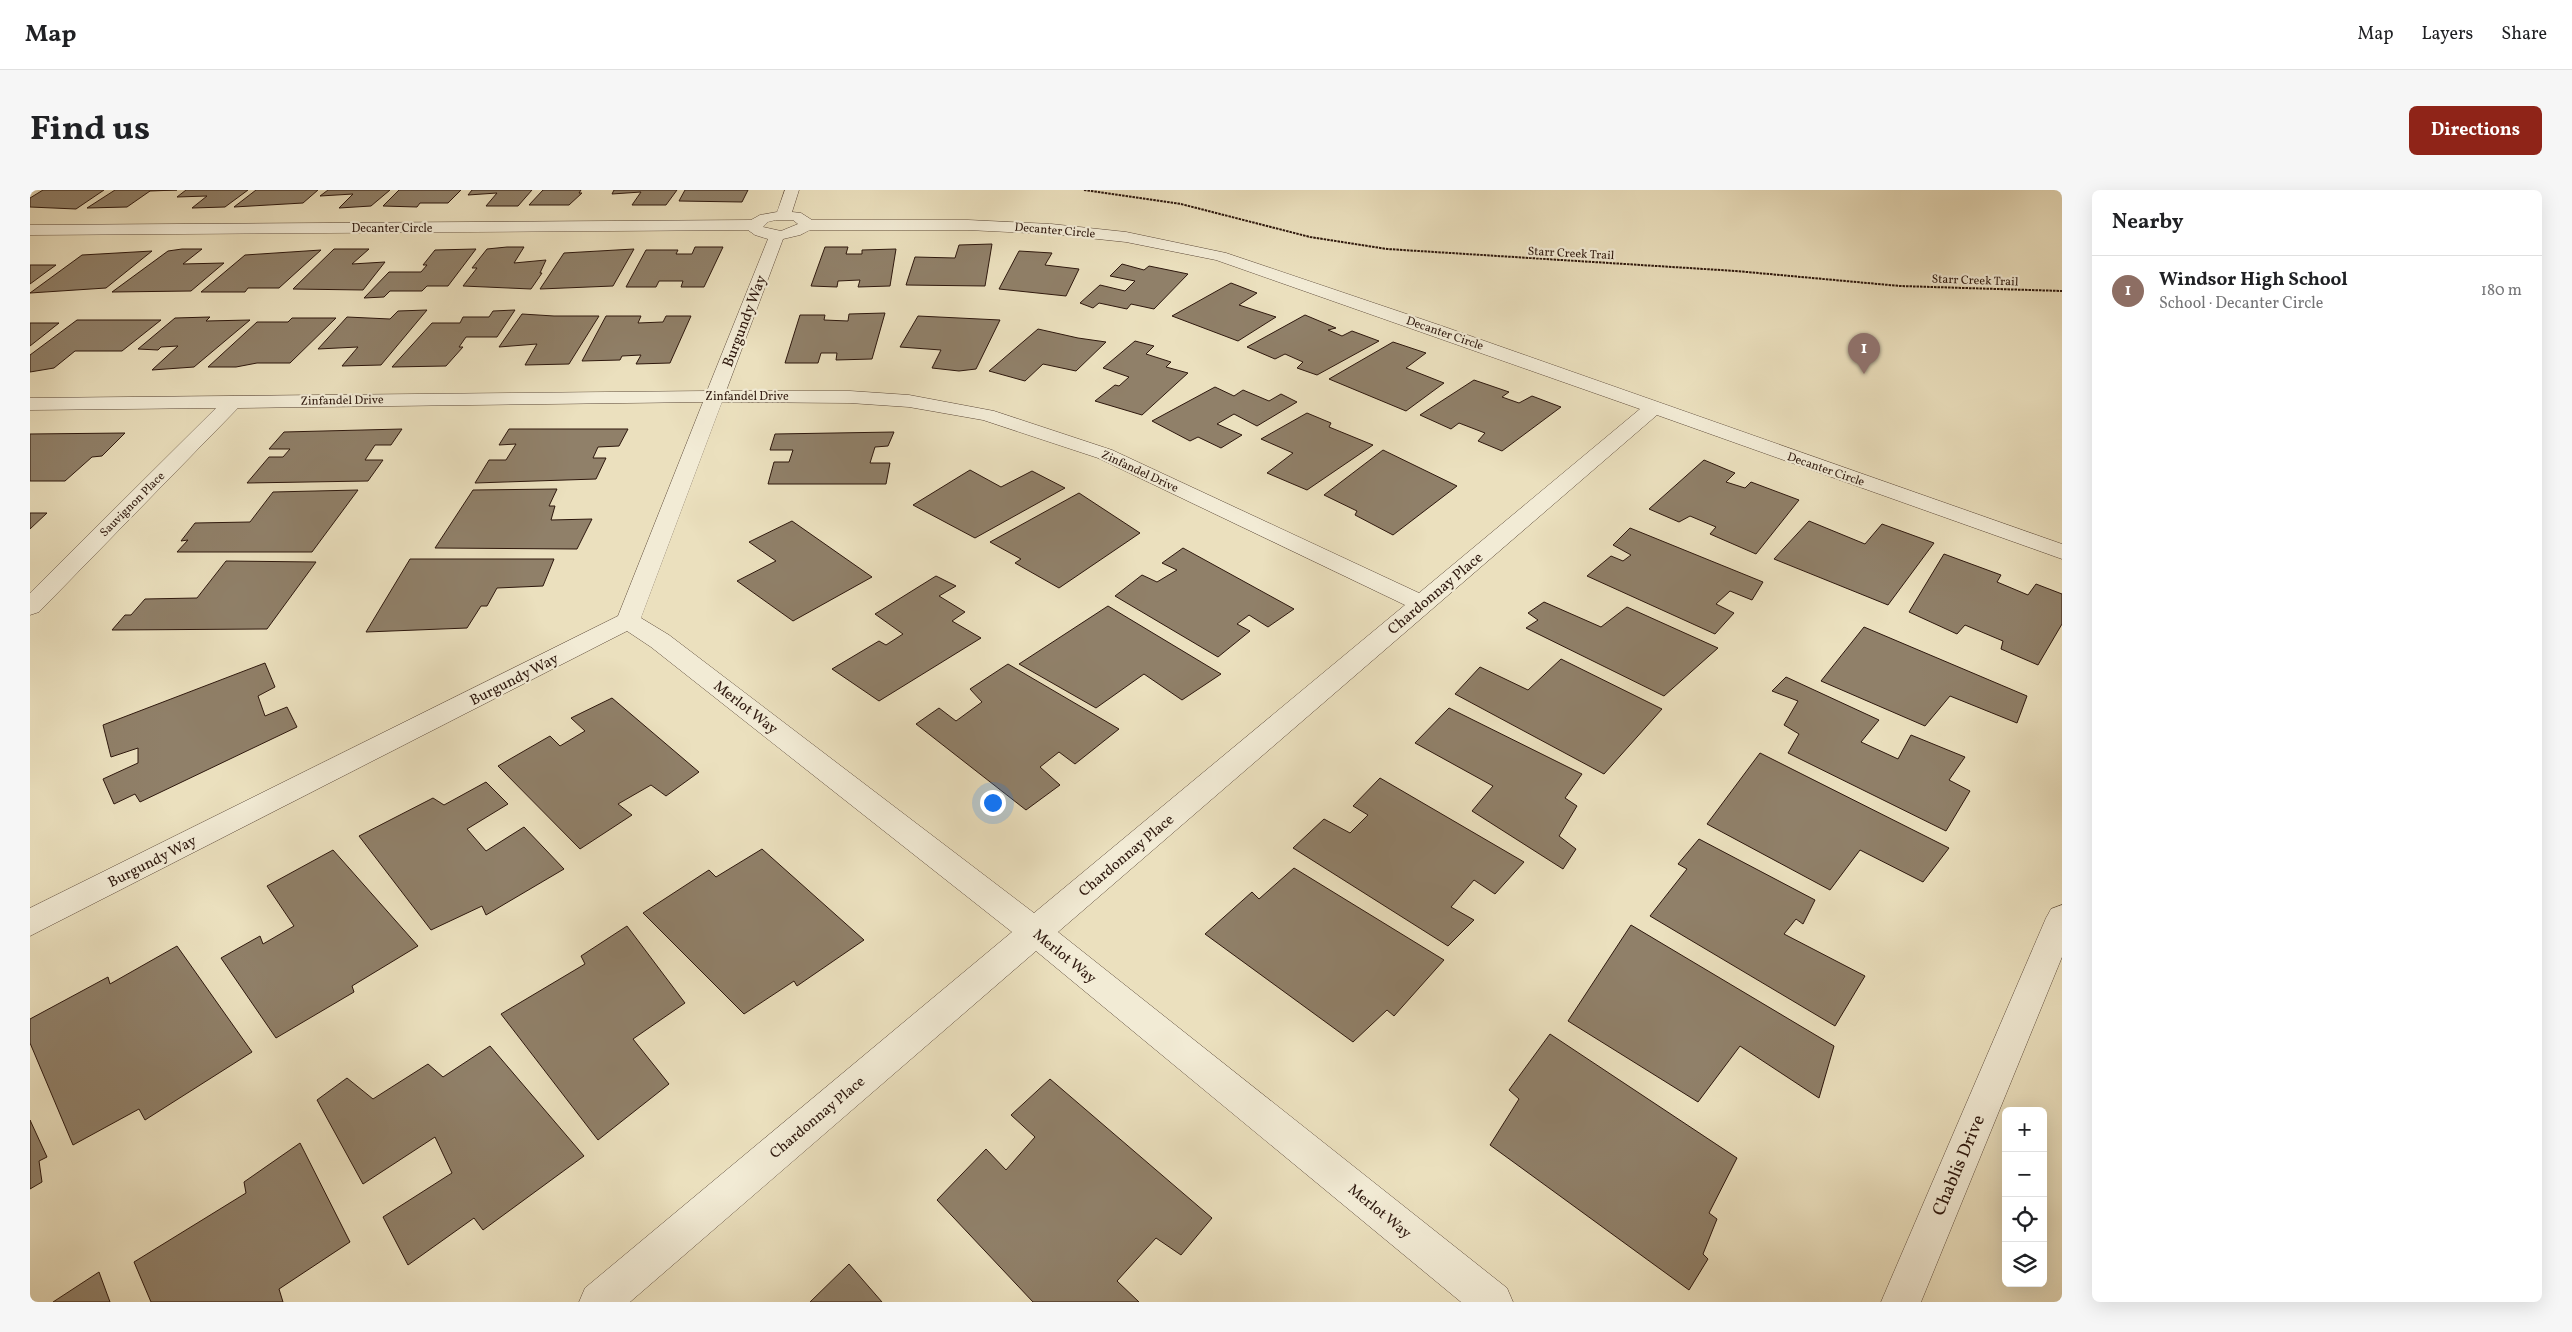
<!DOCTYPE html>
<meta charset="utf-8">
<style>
body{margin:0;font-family:Vollkorn,serif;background:#f6f6f6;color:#202124}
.controls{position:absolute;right:15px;bottom:15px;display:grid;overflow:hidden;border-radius:8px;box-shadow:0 5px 20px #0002}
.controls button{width:45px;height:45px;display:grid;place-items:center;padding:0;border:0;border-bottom:1px solid #e0e0e0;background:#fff;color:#202124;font:25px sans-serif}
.you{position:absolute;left:962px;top:612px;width:18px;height:18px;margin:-12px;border:4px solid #fff;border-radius:50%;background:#1a73e8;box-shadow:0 0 0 8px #1a73e833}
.badge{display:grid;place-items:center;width:32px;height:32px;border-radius:50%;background:#8f2418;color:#fff;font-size:16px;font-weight:700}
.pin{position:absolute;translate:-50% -41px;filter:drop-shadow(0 1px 2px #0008)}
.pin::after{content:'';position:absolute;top:26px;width:18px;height:15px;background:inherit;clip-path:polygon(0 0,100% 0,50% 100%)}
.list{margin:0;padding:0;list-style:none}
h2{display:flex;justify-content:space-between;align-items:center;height:65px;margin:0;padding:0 20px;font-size:21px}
h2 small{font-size:16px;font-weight:400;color:#757577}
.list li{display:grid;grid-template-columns:32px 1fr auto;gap:15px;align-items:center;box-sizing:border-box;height:70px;padding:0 20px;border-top:1px solid #e0e0e0}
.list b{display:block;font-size:19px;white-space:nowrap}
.list p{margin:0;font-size:16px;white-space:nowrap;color:#757577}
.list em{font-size:16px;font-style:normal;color:#757577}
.icon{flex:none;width:28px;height:28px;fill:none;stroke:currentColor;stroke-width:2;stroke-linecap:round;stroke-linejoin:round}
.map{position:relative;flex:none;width:2032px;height:1112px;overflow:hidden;border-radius:8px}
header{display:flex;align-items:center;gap:30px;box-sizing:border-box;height:70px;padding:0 25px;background:#fff;border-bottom:1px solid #e0e0e0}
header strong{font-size:24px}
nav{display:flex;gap:28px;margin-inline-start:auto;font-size:18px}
.intro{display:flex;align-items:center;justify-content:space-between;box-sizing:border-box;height:120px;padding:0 30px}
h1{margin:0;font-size:35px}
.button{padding:12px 22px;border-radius:8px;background:#8f2418;color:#fff;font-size:18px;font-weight:700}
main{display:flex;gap:30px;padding:0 30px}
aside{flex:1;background:#fff;border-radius:8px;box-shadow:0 5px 20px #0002}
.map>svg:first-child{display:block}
</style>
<header>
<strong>Map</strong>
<nav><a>Map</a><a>Layers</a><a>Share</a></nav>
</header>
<div class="intro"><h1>Find us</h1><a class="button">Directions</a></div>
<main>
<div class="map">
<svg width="2032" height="1112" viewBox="0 0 2032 1112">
<rect width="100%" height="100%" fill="#ebe0be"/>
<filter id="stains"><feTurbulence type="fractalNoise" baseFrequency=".004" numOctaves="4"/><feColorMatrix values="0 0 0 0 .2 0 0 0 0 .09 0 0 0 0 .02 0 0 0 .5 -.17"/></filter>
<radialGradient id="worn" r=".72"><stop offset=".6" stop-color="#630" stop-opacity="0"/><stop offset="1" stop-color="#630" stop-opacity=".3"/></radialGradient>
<g fill="#908069" stroke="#2d170d">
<polygon points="13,0 74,0 46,19 0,17 0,8"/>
<polygon points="85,0 147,0 120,1 97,17 57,18"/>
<polygon points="156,0 218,0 195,17 162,18 177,6 147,7"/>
<polygon points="226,0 288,0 273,13 204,17"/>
<polygon points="298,0 360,0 341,16 309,18 323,4 290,6"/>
<polygon points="369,0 431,0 418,13 390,13 387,17 353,16"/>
<polygon points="442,0 502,0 488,16 456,16 467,3 438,5"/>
<polygon points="513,0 551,0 549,3 552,3 539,15 499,15"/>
<polygon points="584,0 647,0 636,15 602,15 611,2 582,4"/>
<polygon points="655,0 718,0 712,12 649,11"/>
<polygon points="962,54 955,96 876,95 885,67 925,68 929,55"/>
<polygon points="477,57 494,57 484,73 516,70 510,83 512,83 501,99 433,96 447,78 442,78 457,59"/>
<polygon points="665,57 693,57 674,97 651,97 653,91 629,91 626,97 596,97 616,60 648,60 646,64 662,64"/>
<polygon points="795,57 818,57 816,64 832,64 832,60 866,59 860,96 828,97 830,90 808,91 807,97 781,96"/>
<polygon points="152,59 172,59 153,74 194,73 161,101 82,102 138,61"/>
<polygon points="304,59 339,59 322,74 355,72 333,100 263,99"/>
<polygon points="446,59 418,96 397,96 392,101 360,101 354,107 334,108 359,82 391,82 397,75 393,75 405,60"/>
<polygon points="604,59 583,96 510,99 534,63"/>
<polygon points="291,60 249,98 218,98 215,102 171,102 215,65"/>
<polygon points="122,61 76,98 0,103 52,65"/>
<polygon points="989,61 1022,63 1015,75 1049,79 1036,106 969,99"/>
<polygon points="1092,74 1114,80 1119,76 1158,84 1124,119 1101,114 1097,119 1069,113 1063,118 1050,113 1070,95 1095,101 1105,91 1080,86"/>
<polygon points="0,75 26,75 0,94"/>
<polygon points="1201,93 1227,103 1209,115 1246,127 1208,151 1142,126"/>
<polygon points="397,120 351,175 312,176 328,157 288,159 317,127 360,129 368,121"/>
<polygon points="485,120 467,147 436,147 429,157 433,157 416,176 362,177 402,133 430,133 433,127 459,127 463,121"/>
<polygon points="855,123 842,169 806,170 807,163 791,163 788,173 755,173 770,125 795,125 794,130 818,131 819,124"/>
<polygon points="492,124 524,126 569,126 539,174 495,175 507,154 469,157"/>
<polygon points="1275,125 1306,138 1298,140 1312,146 1322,141 1349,151 1287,185 1267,178 1273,172 1255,164 1245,169 1217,157"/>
<polygon points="576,126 611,126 608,133 633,132 636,126 661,126 640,173 606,174 611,165 592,166 590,170 552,171"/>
<polygon points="888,126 970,130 946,179 929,181 902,178 911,160 870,157"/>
<polygon points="180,127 176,131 220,130 164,177 122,180 148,156 131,157 128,160 108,159 145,128"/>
<polygon points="262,128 306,128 260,173 227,173 206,177 178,177 227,132 258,132"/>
<polygon points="47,130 131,130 92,161 45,161 24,178 0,182 0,165"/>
<polygon points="0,133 29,133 0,156"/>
<polygon points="1008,139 1048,148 1076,152 1046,181 1013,174 995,191 959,181"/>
<polygon points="1105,151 1124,156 1116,164 1141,172 1136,177 1158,183 1112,225 1065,211 1085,195 1089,196 1099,187 1073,178"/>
<polygon points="1363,152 1396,163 1376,178 1414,193 1376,221 1299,189"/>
<polygon points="1444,190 1479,202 1472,207 1489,213 1502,206 1531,217 1472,261 1448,251 1455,243 1429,233 1421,239 1390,225"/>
<polygon points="1185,197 1204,206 1213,200 1239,211 1251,204 1267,212 1227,236 1204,224 1187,234 1212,245 1191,258 1168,247 1160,251 1122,231"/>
<polygon points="1277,223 1301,233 1299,237 1343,255 1277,300 1237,283 1263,263 1231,249"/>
<polygon points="372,239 361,255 345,255 335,270 353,270 338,291 217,293 239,267 253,267 260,259 239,259 254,242"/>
<polygon points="479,239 598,239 589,256 568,257 563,268 576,268 566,289 445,293 459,270 476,270 486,254 469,255"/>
<polygon points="864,242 858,256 845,257 840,273 860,273 856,294 738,294 744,272 759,272 763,260 740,260 745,244"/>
<polygon points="95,243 72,266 62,267 35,291 0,291 0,244"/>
<polygon points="1353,260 1427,296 1363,345 1325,325 1327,321 1294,305"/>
<polygon points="1674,270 1705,283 1696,292 1715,298 1721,292 1769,310 1726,364 1680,344 1686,337 1660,326 1649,332 1619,319"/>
<polygon points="940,280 971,297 1002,281 1035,298 945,348 883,315"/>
<polygon points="527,299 519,316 525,316 521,330 562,329 547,359 405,358 443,300"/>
<polygon points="328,300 282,362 147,362 158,350 151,351 165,333 220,332 243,302"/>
<polygon points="1049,303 1110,343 1029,398 985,373 991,369 960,352"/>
<polygon points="0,323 17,323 0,339"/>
<polygon points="762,331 842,387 763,431 707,391 746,371 719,352"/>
<polygon points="1779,331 1835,354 1852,334 1904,353 1858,415 1744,369"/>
<polygon points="1600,338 1733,392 1722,410 1700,401 1686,414 1704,423 1685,444 1557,386 1581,366 1593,371 1601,365 1583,355"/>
<polygon points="1153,358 1264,419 1238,437 1219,425 1207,434 1220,441 1188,467 1085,406 1112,385 1127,392 1147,380 1132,373"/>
<polygon points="1914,364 1971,385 1967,392 1998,405 2006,394 2032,404 2032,434 2008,475 1971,459 1973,451 1935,435 1927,444 1879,422"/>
<polygon points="380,369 524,369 513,396 467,398 457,416 451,416 437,438 336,442"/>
<polygon points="196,371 286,372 237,439 82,440 95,425 101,425 115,409 167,408"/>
<polygon points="906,386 926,396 909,406 935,422 922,431 951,448 849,511 802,479 849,451 856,455 873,444 845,424"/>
<polygon points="1514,412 1571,437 1597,417 1688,458 1634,506 1496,438 1508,430 1498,423"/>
<polygon points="1078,416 1191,484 1152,510 1114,484 1066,518 989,474"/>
<polygon points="1834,437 1997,506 1987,533 1920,506 1895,536 1791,491"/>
<polygon points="1531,469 1632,519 1574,584 1425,504 1450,477 1498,500"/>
<polygon points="235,473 245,497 228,506 235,526 257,517 267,537 110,612 105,604 84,614 73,589 108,573 108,558 81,567 73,535"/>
<polygon points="978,474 1089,539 1045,574 1029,562 1010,577 1030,595 996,620 886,534 909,518 926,531 952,512 940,499"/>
<polygon points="1756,487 1849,530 1831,552 1868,569 1881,545 1935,567 1919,590 1940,601 1916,641 1758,563 1769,544 1754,535 1768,511 1742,501"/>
<polygon points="582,508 669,582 636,606 621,595 588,614 602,625 550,659 468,576 520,546 530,556 555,541 541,528"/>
<polygon points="1419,518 1552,584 1535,608 1547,616 1529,646 1546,659 1533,679 1442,621 1463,596 1385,553"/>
<polygon points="1730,563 1919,658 1893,692 1830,660 1800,700 1677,634"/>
<polygon points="1350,588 1494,672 1465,704 1444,690 1421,717 1444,730 1418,756 1263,658 1294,629 1320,643 1338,625 1323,616"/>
<polygon points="456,592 478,614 437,639 456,661 494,637 534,679 456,725 452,716 401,740 329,646 403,608 414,615"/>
<polygon points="1669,649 1785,710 1773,734 1766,729 1754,744 1835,786 1805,836 1620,726 1657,679 1648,674"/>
<polygon points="732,659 834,750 767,796 764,791 714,824 613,723 679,680 686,687"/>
<polygon points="303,660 388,756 322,796 324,802 246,848 191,768 230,746 233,754 264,736 237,696"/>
<polygon points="1264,678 1414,770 1364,826 1357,820 1323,852 1175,744 1222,702 1229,709"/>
<polygon points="1601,735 1804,856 1789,908 1710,856 1668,912 1538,831"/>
<polygon points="597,736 655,813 603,849 639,894 568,950 471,824 555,774 551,766"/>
<polygon points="147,756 222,862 115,930 109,919 43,955 0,853 0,829 78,787 80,794"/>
<polygon points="1520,844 1707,968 1679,1023 1687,1029 1673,1064 1678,1069 1659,1100 1460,955 1489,909 1479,900"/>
<polygon points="460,856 554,966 453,1040 444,1028 378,1075 353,1027 422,983 405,947 333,994 287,910 317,888 343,909 398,874 413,887"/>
<polygon points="1020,889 1182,1028 1151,1065 1126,1048 1087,1091 1109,1112 1003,1112 907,1010 956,959 976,980 1005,947 981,925"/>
<polygon points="0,930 17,967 9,971 12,992 0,999"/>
<polygon points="270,953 320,1052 249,1099 253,1112 121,1112 104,1072 216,1003 214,992"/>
<polygon points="819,1074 852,1112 780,1112"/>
<polygon points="69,1082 80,1112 23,1112"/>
</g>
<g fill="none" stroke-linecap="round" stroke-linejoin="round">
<defs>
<g id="minor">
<path d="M755 0H769L762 22 771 23 782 30H938L1021 34 1096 42 1196 63 1412 136 2032 354V369L1627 225 1028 742 1477 1098 1483 1112H1431L1006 761 600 1112H549L555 1098 982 742 621 457 597 441 0 746V718L588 426 673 212 208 218 9 422 0 425V403L186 218 0 220V208L677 201 738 49 725 45 718 40 0 45V35L721 30 730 25 747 22ZM746 30H763L768 34 751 41 733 37 738 32ZM780 40H938L1021 44 1096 52 1186 70 1610 219 1389 403 1082 260 964 221 879 205 820 201H696L753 49 770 45ZM692 212 820 213 879 217 953 230 1068 268 1375 415 1004 723 639 445 611 428Z"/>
<polygon points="2032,715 2032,767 1891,1112 1851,1112 2016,728 2021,719"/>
</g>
</defs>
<use href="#minor" stroke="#5c4939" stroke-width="1"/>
<polyline stroke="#2d170d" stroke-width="2" stroke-dasharray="2.5 1" stroke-linecap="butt" points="1054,0 1151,14 1280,47 1357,59 1706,81 1870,96 2032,101"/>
<use href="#minor" fill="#f2ebd5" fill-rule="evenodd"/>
</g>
<g text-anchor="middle" stroke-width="4.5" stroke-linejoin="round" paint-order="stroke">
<g font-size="12" fill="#2d170d" stroke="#f2ebd5">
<text x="362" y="42">Decanter Circle</text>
<text transform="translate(1025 40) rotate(5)" y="4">Decanter Circle</text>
<text transform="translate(1541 63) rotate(3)" y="4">Starr Creek Trail</text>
<text transform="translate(1945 90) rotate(2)" y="4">Starr Creek Trail</text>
<text transform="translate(1415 143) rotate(19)" y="4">Decanter Circle</text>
<text x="717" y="210">Zinfandel Drive</text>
<text transform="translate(312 210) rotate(-1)" y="4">Zinfandel Drive</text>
<text transform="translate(1796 279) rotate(19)" y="4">Decanter Circle</text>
<text transform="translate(1110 281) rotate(25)" y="4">Zinfandel Drive</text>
<text transform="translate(102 314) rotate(-45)" y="4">Sauvignon Place</text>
</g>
<g font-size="15" fill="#2d170d" stroke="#f2ebd5">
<text transform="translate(714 131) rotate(-69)" y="5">Burgundy Way</text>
<text transform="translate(1405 403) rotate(-40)" y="5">Chardonnay Place</text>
<text transform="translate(484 489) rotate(-27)" y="5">Burgundy Way</text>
<text transform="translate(716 517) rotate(38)" y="5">Merlot Way</text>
<text transform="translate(1096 665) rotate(-40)" y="5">Chardonnay Place</text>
<text transform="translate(122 671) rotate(-27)" y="5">Burgundy Way</text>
<text transform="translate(1035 766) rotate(39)" y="5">Merlot Way</text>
<text transform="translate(787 927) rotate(-40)" y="5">Chardonnay Place</text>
<text transform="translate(1350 1021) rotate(39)" y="5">Merlot Way</text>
</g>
<g font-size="18" fill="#2d170d" stroke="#f2ebd5">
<text transform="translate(1928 975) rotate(-67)" y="6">Chablis Drive</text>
</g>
</g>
<rect width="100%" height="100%" filter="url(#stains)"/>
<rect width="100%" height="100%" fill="url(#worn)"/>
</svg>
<div class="controls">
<button>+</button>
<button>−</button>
<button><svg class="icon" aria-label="locate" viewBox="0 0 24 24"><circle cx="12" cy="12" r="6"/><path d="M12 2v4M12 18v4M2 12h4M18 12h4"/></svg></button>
<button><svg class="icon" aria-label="layers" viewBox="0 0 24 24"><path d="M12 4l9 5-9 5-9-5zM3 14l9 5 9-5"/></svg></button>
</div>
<div class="you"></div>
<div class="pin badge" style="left:1834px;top:184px;background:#8d6e63">1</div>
</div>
<aside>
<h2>Nearby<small></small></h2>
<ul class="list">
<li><span class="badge" style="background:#8d6e63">1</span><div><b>Windsor High School</b><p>School · Decanter Circle</p></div><em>180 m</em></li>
</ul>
</aside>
</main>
